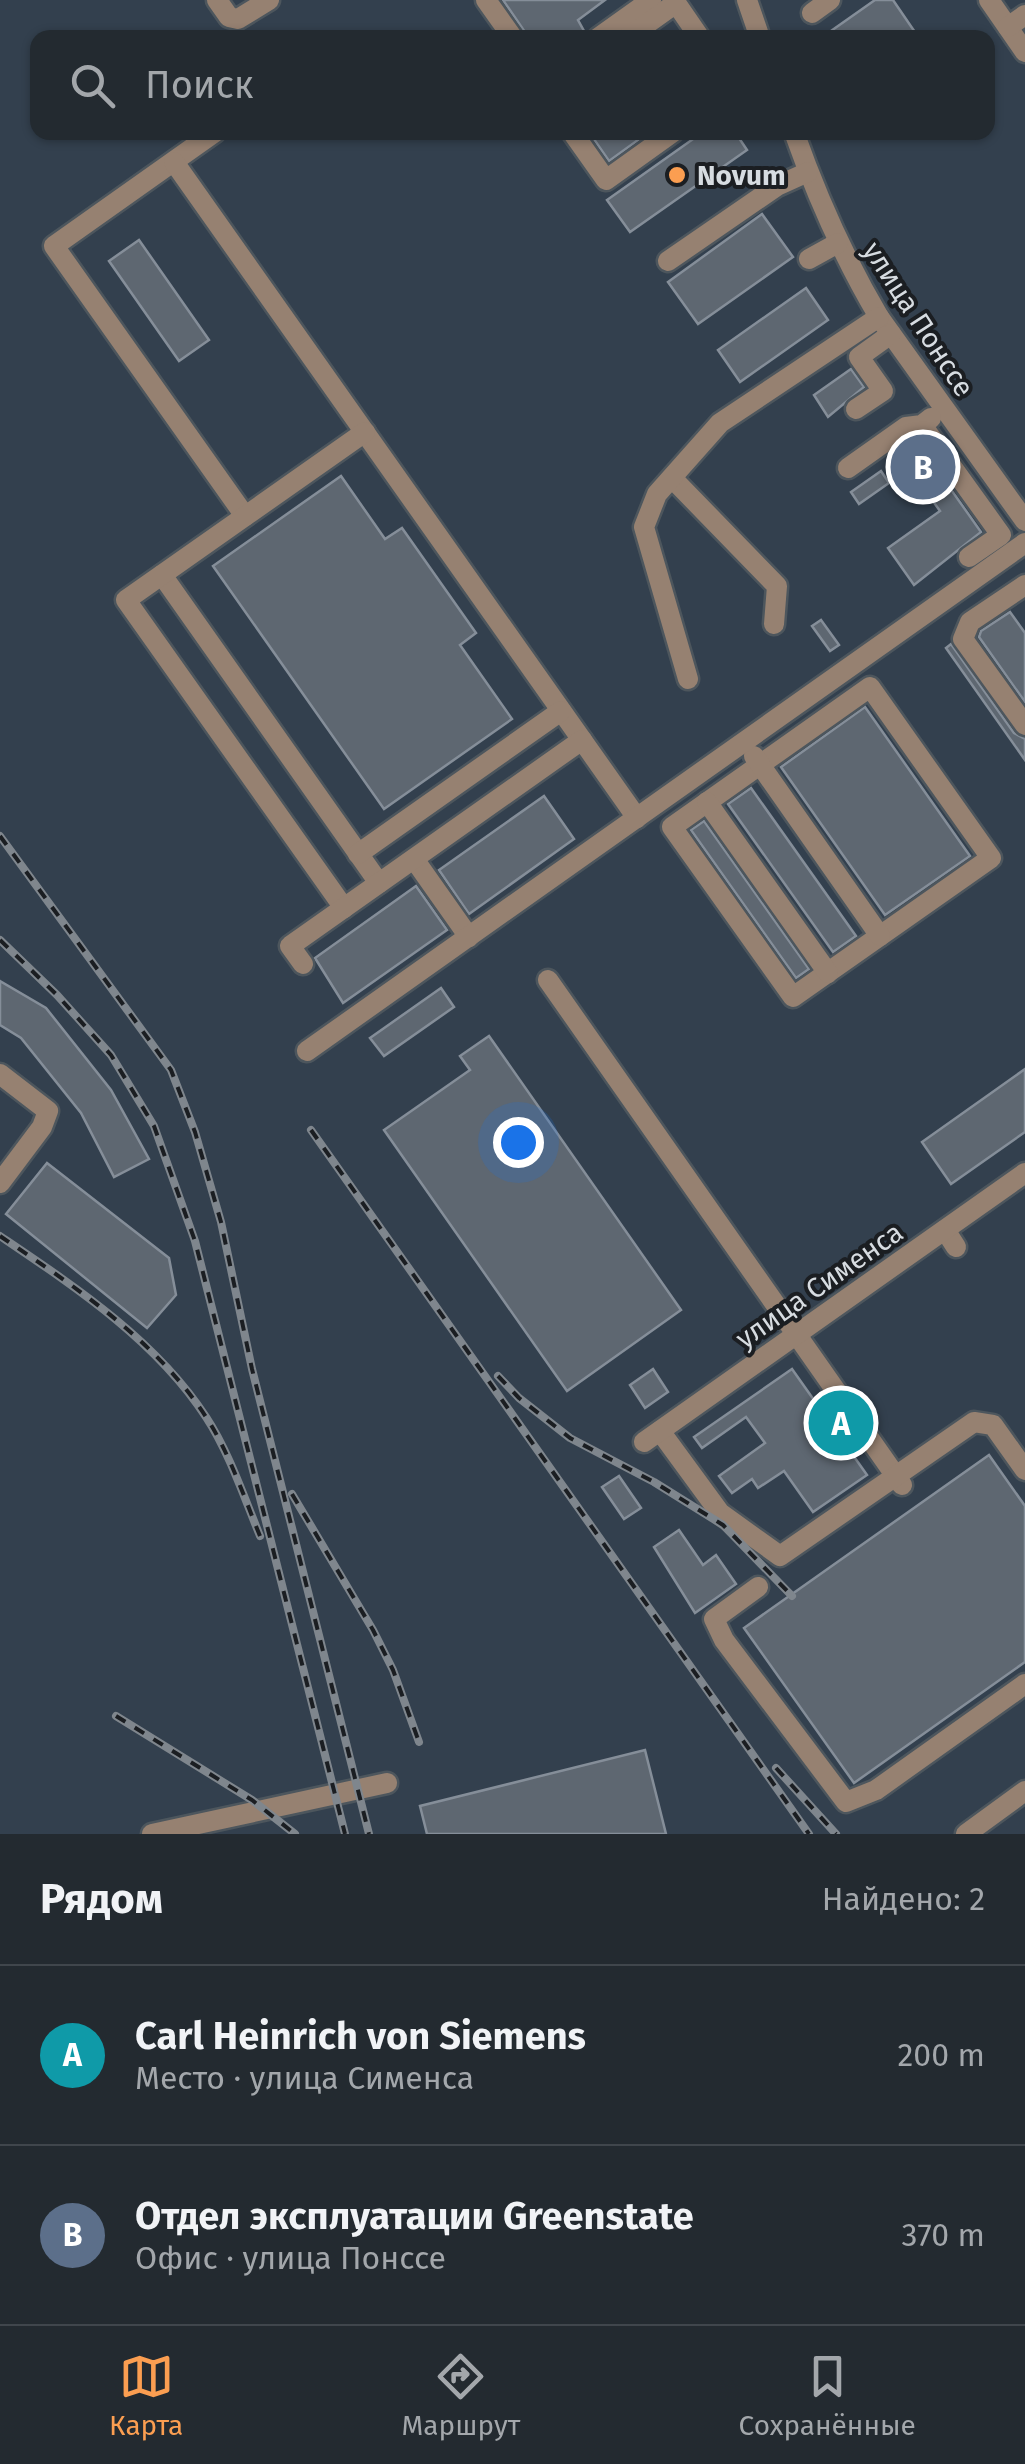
<!DOCTYPE html>
<html lang="ru">
<meta charset="utf-8">
<style>
body{margin:0;font-family:"Fira Sans",sans-serif;background:#2b3238;color:#f1f3f6}
.you{position:absolute;left:518px;top:1142px;width:35px;height:35px;margin:-25px;border:8px solid #fff;border-radius:50%;background:#1a73e8;box-shadow:0 0 0 15px #1a73e833}
.badge{display:grid;place-items:center;width:65px;height:65px;border-radius:50%;background:#fb9e51;color:#fff;font-size:32px;font-weight:700}
.pin{position:absolute;translate:-50% -50%;border:5px solid #fff;box-shadow:0 2px 10px #0006}
.list{margin:0;padding:0;list-style:none}
h2{display:flex;justify-content:space-between;align-items:center;height:130px;margin:0;padding:0 40px;font-size:42px}
h2 small{font-size:32px;font-weight:400;color:#a3a7ab}
.list li{display:grid;grid-template-columns:65px 1fr auto;gap:30px;align-items:center;box-sizing:border-box;height:180px;padding:0 40px;border-top:2px solid #40464c}
.list b{display:block;font-size:38px;white-space:nowrap}
.list p{margin:0;font-size:32px;white-space:nowrap;color:#a3a7ab}
.list em{font-size:32px;font-style:normal;color:#a3a7ab}
.icon{flex:none;width:55px;height:55px;fill:none;stroke:currentColor;stroke-width:2;stroke-linecap:round;stroke-linejoin:round}
.map{position:relative;flex:none;width:1025px;height:1834px;overflow:hidden}
.search{position:absolute;background:#232a30;box-shadow:0 2px 8px #0004;left:30px;right:30px;top:30px;height:110px;display:flex;align-items:center;gap:25px;box-sizing:border-box;padding:0 35px;border-radius:20px;color:#a3a7ab;font-size:38px}
.sheet{height:490px;background:#232a30}
nav{display:flex;justify-content:space-around;align-items:center;box-sizing:border-box;height:140px;border-top:2px solid #40464c;background:#232a30;font-size:28px;color:#a3a7ab}
nav a{display:grid;justify-items:center;gap:5px}
nav .on{color:#fb9e51}
.map>svg:first-child{display:block}
</style>
<div class="map">
<svg width="1025" height="1834" viewBox="0 0 1025 1834">
<rect width="100%" height="100%" fill="#2f3840"/>
<path fill="#33404e" fill-rule="evenodd" d="M0 0H1025V1834H0ZM38 38H988V132H38Z"/>
<g fill="#5e6771" stroke="#858e99" stroke-width="2.5">
<polygon points="503,0 605,0 578,20 584,31 582,38 529,38"/>
<polygon points="875,0 893,0 919,38 821,38"/>
<polygon points="589,132 649,132 609,161"/>
<polygon points="703,132 735,132 747,150 630,232 607,200"/>
<polygon points="762,214 793,257 698,324 668,282"/>
<polygon points="139,240 209,340 179,361 109,261"/>
<polygon points="806,288 828,320 740,382 718,350"/>
<polygon points="851,369 864,387 828,417 814,395"/>
<polygon points="916,440 981,532 914,585 888,548 940,511 898,452"/>
<polygon points="881,471 889,483 859,504 851,492"/>
<polygon points="341,476 385,539 402,528 476,633 460,645 512,719 384,809 213,566"/>
<polygon points="1010,612 1025,633 1025,702 979,637 981,631"/>
<polygon points="821,620 839,645 830,651 812,626"/>
<polygon points="951,644 1014,733 1025,739 1025,760 946,648"/>
<polygon points="865,707 970,856 885,915 781,767"/>
<polygon points="751,788 856,936 833,952 728,804"/>
<polygon points="544,796 574,839 469,914 439,870"/>
<polygon points="704,821 809,969 796,978 691,830"/>
<polygon points="416,886 447,930 343,1003 315,958"/>
<polygon points="0,981 46,1008 111,1090 149,1159 114,1177 81,1113 21,1038 0,1025"/>
<polygon points="441,988 454,1007 384,1056 370,1038"/>
<polygon points="489,1036 681,1310 567,1391 384,1130 470,1070 460,1056"/>
<polygon points="1025,1069 1025,1132 951,1184 922,1142"/>
<polygon points="47,1163 169,1258 176,1295 147,1328 6,1214"/>
<polygon points="653,1369 668,1392 645,1408 630,1385"/>
<polygon points="792,1369 867,1475 813,1512 784,1471 758,1488 752,1479 732,1493 719,1476 765,1443 746,1417 702,1448 694,1437"/>
<polygon points="989,1455 1025,1506 1025,1662 854,1783 744,1628"/>
<polygon points="619,1476 641,1508 624,1519 602,1487"/>
<polygon points="679,1530 703,1565 716,1555 736,1584 695,1613 654,1547"/>
<polygon points="645,1750 666,1834 427,1834 420,1806"/>
</g>
<g fill="none" stroke-linecap="round" stroke-linejoin="round">
<defs>
<g id="minor">
<polyline points="217,0 229,17 238,19 269,0"/>
<polyline points="486,0 513,38"/>
<polyline points="747,0 760,38"/>
<polyline points="989,0 1025,52"/>
<polyline points="812,13 830,0"/>
<polyline points="1008,27 1025,15"/>
<polyline points="598,38 651,0"/>
<polyline points="627,38 676,3 700,38"/>
<polyline points="215,132 54,246 245,516"/>
<polyline points="572,132 606,180 673,132"/>
<path d="M794 132C817 197 844 258 879 317L1025 521"/>
<polyline points="174,162 582,740"/>
<polyline points="809,259 838,243"/>
<polyline points="668,261 777,186 808,172"/>
<polyline points="856,409 883,391 859,357 891,334"/>
<polyline points="922,425 1001,535 969,557"/>
<polyline points="848,468 906,427 922,425 931,418"/>
<polyline points="673,479 777,586 774,624"/>
<polyline points="162,575 379,883"/>
<polyline points="1025,585 970,622 963,639 1025,725"/>
<polyline points="688,679 644,527 657,494 720,423 879,317"/>
<polygon points="870,687 991,858 793,997 672,827"/>
<polyline points="754,756 880,936"/>
<polyline points="707,802 828,973"/>
<polyline points="358,854 561,711"/>
<polyline points="414,859 469,937"/>
<polyline points="344,908 126,600 365,432"/>
<polyline points="303,964 290,946 582,740 637,818"/>
<polyline points="548,980 902,1485"/>
<polyline points="307,1051 1025,543"/>
<polyline points="0,1074 48,1111 42,1127 0,1183"/>
<polyline points="945,1230 956,1247"/>
<polyline points="660,1431 720,1513 780,1556 974,1422 993,1425 1025,1470"/>
<polyline points="644,1442 1025,1173"/>
<polyline points="758,1587 714,1619 724,1640 846,1802 876,1790 1025,1684"/>
<polyline points="152,1834 387,1783"/>
<polyline points="966,1834 1025,1791"/>
</g>
</defs>
<use href="#minor" stroke="#4d565d" stroke-width="25"/>
<use href="#minor" stroke="#968171" stroke-width="20"/>
<defs>
<g id="rail">
<polyline points="0,836 171,1070 195,1132 221,1222 252,1369 369,1834"/>
<polyline points="0,940 57,995 111,1055 154,1126 195,1241 345,1834"/>
<polyline points="311,1130 809,1834"/>
<path d="M0 1236C74 1286 156 1340 206 1417 229 1452 244 1497 260 1536"/>
<polyline points="498,1376 519,1398 570,1438 654,1482 723,1525 792,1596"/>
<polyline points="292,1494 373,1630 393,1670 419,1742"/>
<polyline points="116,1716 252,1800 295,1834"/>
<polyline points="776,1768 836,1834"/>
</g>
</defs>
<use href="#rail" stroke="#7f868d" stroke-width="8"/>
<use href="#rail" stroke="#1b1e22" stroke-width="4" stroke-dasharray="11" stroke-linecap="butt"/>
</g>
<circle fill="#fb9e51" stroke="#1b1e22" stroke-width="4" cx="677" cy="175" r="10"/>
<g text-anchor="middle" stroke-width="8" stroke-linejoin="round" paint-order="stroke">
<g font-size="28" font-weight="bold" fill="#d7dce1" stroke="#1b1e22" text-anchor="start">
<text x="697" y="185">Novum</text>
</g>
<g font-size="28" fill="#d7dce1" stroke="#1b1e22">
<text transform="translate(919 319) rotate(57)" y="10">улица Понссе</text>
<text transform="translate(819 1285) rotate(-35)" y="10">улица Сименса</text>
</g>
</g>
</svg>
<div class="you"></div>
<div class="pin badge" style="left:841px;top:1423px;background:#0f9aa8">A</div>
<div class="pin badge" style="left:923px;top:467px;background:#5c6f8a">B</div>
<div class="search"><svg class="icon" aria-label="search" viewBox="0 0 24 24"><circle cx="10" cy="10" r="6"/><path d="M15 15l6 6"/></svg>Поиск</div>
</div>
<section class="sheet">
<h2>Рядом<small>Найдено: 2</small></h2>
<ul class="list">
<li><span class="badge" style="background:#0f9aa8">A</span><div><b>Carl Heinrich von Siemens</b><p>Место · улица Сименса</p></div><em>200 m</em></li>
<li><span class="badge" style="background:#5c6f8a">B</span><div><b>Отдел эксплуатации Greenstate</b><p>Офис · улица Понссе</p></div><em>370 m</em></li>
</ul>
</section>
<nav>
<a class="on"><svg class="icon" aria-label="map" viewBox="0 0 24 24"><path d="M3 6l6-2 6 2 6-2v14l-6 2-6-2-6 2zM9 4v14M15 6v14"/></svg>Карта</a>
<a><svg class="icon" aria-label="directions" viewBox="0 0 24 24"><path d="M12 3l9 9-9 9-9-9zM9 14v-3h6M13 9l2 2-2 2"/></svg>Маршрут</a>
<a><svg class="icon" aria-label="saved" viewBox="0 0 24 24"><path d="M7 4h10v16l-5-4-5 4z"/></svg>Сохранённые</a>
</nav>
